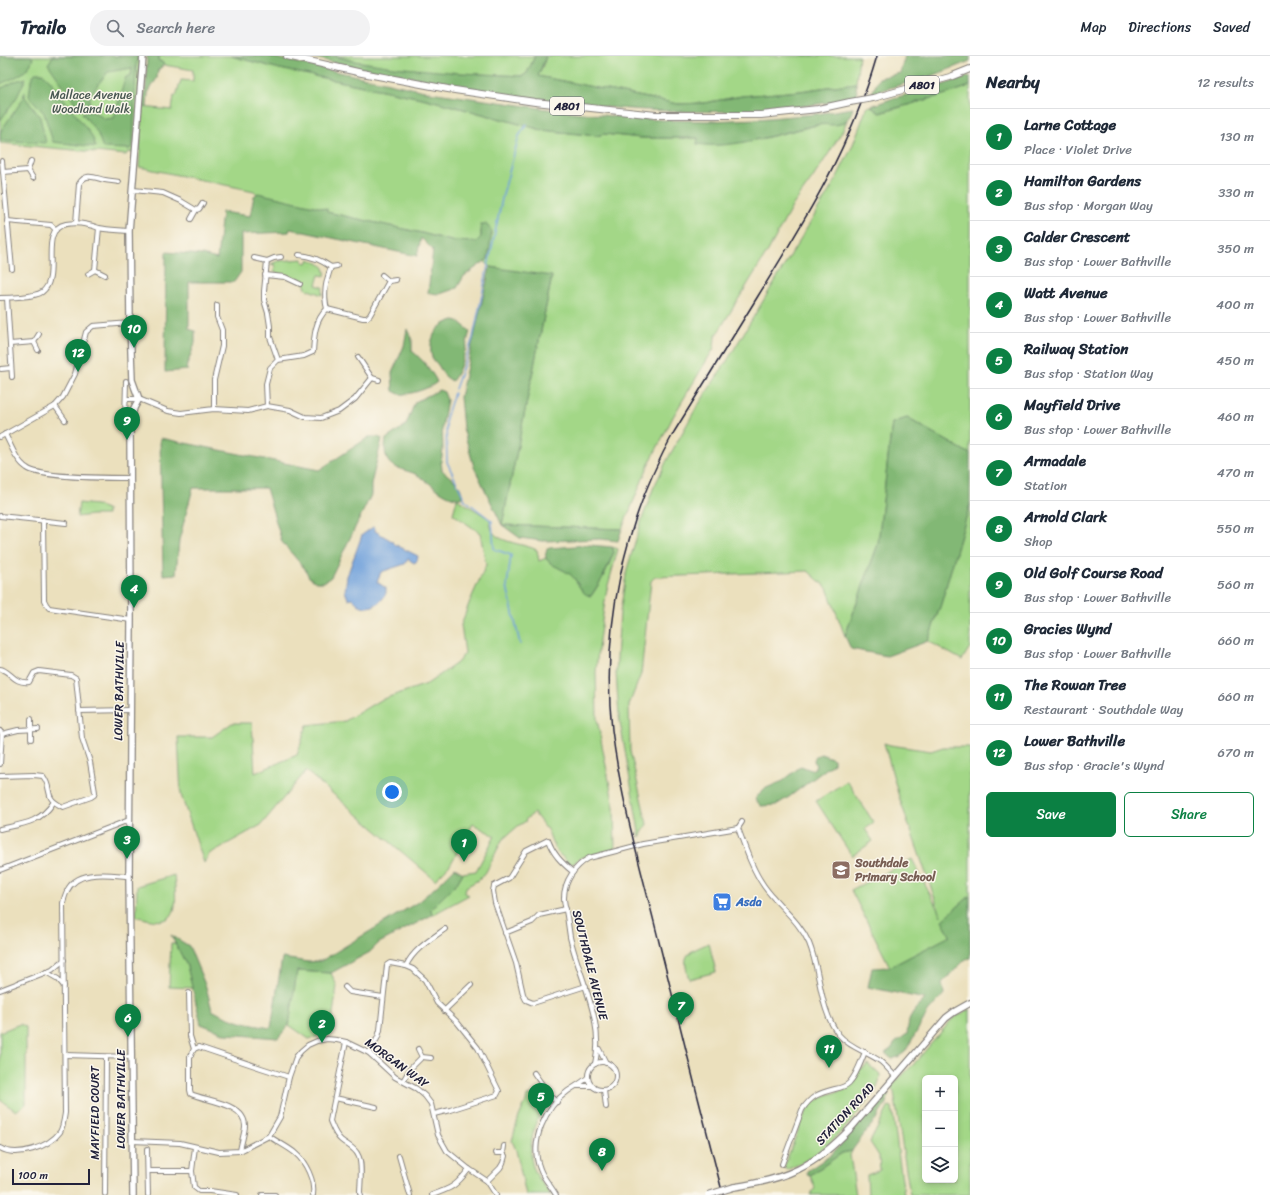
<!DOCTYPE html>
<meta charset="utf-8">
<style>
body{margin:0;font-family:Sriracha,sans-serif;background:#f2f2f3;color:#1f2937}
.controls{position:absolute;right:12px;bottom:12px;display:grid;overflow:hidden;border-radius:6px;box-shadow:0 2px 6px #0003}
.controls button{width:36px;height:36px;display:grid;place-items:center;padding:0;border:0;border-bottom:1px solid #e0e1e3;background:#fff;color:#1f2937;font:20px sans-serif}
.scale{position:absolute;left:12px;bottom:10px;width:78px;box-sizing:border-box;padding-left:4px;border:2px solid #22223b;border-top:0;font-size:11px;line-height:14px;white-space:nowrap;color:#22223b;-webkit-text-stroke:3px #fbf7ec;paint-order:stroke}
.you{position:absolute;left:392px;top:736px;width:14px;height:14px;margin:-10px;border:3px solid #fff;border-radius:50%;background:#1a73e8;box-shadow:0 0 0 6px #1a73e833}
.badge{display:grid;place-items:center;width:26px;height:26px;border-radius:50%;background:#0b8043;color:#fff;font-size:13px;font-weight:700}
.pin{position:absolute;translate:-50% -33px;filter:drop-shadow(0 1px 2px #0008)}
.pin::after{content:'';position:absolute;top:21px;width:14px;height:12px;background:inherit;clip-path:polygon(0 0,100% 0,50% 100%)}
.list{margin:0;padding:0;list-style:none}
h2{display:flex;justify-content:space-between;align-items:center;height:52px;margin:0;padding:0 16px;font-size:17px}
h2 small{font-size:13px;font-weight:400;color:#747a83}
.list li{display:grid;grid-template-columns:26px 1fr auto;gap:12px;align-items:center;box-sizing:border-box;height:56px;padding:0 16px;border-top:1px solid #e0e1e3}
.list b{display:block;font-size:15px;white-space:nowrap}
.list p{margin:0;font-size:13px;white-space:nowrap;color:#747a83}
.list em{font-size:13px;font-style:normal;color:#747a83}
.actions{display:flex;gap:8px;padding:12px 16px}
.actions a{flex:1;padding:9px 0;border:1px solid #0b8043;border-radius:6px;text-align:center;font-size:14px;color:#0b8043}
.actions .main{background:#0b8043;color:#fff}
.icon{flex:none;width:22px;height:22px;fill:none;stroke:currentColor;stroke-width:2;stroke-linecap:round;stroke-linejoin:round}
.map{position:relative;flex:none;width:970px;height:1139px;overflow:hidden}
header{display:flex;align-items:center;gap:24px;box-sizing:border-box;height:56px;padding:0 20px;background:#fff;border-bottom:1px solid #e0e1e3}
header strong{font-size:19px}
nav{display:flex;gap:22px;margin-inline-start:auto;font-size:14px}
.search{width:280px;height:36px;background:#f2f2f3;display:flex;align-items:center;gap:10px;box-sizing:border-box;padding:0 14px;border-radius:22px;color:#747a83;font-size:15px}
main{display:flex}
aside{flex:1;background:#fff}
.map>svg:first-child{display:block}
</style>
<header>
<strong>Trailo</strong>
<div class="search"><svg class="icon" aria-label="search" viewBox="0 0 24 24"><circle cx="10" cy="10" r="6"/><path d="M15 15l6 6"/></svg>Search here</div>
<nav><a>Map</a><a>Directions</a><a>Saved</a></nav>
</header>
<main>
<div class="map">
<svg width="970" height="1139" viewBox="0 0 970 1139">
<rect width="100%" height="100%" fill="#fbf7ec"/>
<filter id="ink" filterUnits="userSpaceOnUse"><feTurbulence type="fractalNoise" baseFrequency=".025" numOctaves="2"/><feDisplacementMap in="SourceGraphic" scale="8" xChannelSelector="R" yChannelSelector="G"/><feConvolveMatrix kernelMatrix="1 2 1 2 8 2 1 2 1" color-interpolation-filters="sRGB"/></filter>
<filter id="wash" filterUnits="userSpaceOnUse"><feTurbulence type="fractalNoise" baseFrequency=".012" numOctaves="4" result="noise"/><feDisplacementMap in="SourceGraphic" scale="16" xChannelSelector="R" yChannelSelector="G"/><feGaussianBlur stdDeviation="0.9" result="paint"/><feColorMatrix in="noise" values="0 0 0 0 0 0 0 0 0 0 0 0 0 0 0 0 0 1.4 0 .05"/><feComposite in="paint" operator="in"/></filter>
<g filter="url(#wash)">
<rect width="100%" height="100%" fill="#ebe0bd"/>
<g fill="#a3d787" stroke="#627c61" fill-rule="evenodd">
<polygon points="0,0 142,0 136,97 128,96 126,99 0,87"/>
<polygon points="159,0 231,0 280,13 426,43 542,74 597,80 604,78 641,82 699,82 697,88 765,82 817,69 842,67 847,64 843,74 829,97 812,123 793,149 768,195 715,281 714,292 674,359 649,408 622,473 502,469 552,221 490,211 485,206 488,203 481,168 481,181 476,186 451,185 422,177 326,156 327,153 257,138 254,135 139,111 142,51 172,54 174,40 176,40 181,24 193,25 193,14 164,9 162,6 159,5"/>
<path d="M335 0H535L527 17 523 20C462 17 394 17 335 0Z"/>
<polygon points="546,0 859,0 856,27 800,35 742,40 704,47 678,48 537,20 543,10"/>
<polygon points="970,30 970,398 907,362 892,367 878,488 845,580 827,532 808,515 655,521 651,525 641,618 629,649 630,695 647,768 640,781 619,660 616,617 620,556 627,513 641,466 653,433 666,406 695,354 727,305 834,127 852,91 867,51 871,50 880,57 950,37"/>
<path d="M303 203V206L307 207 309 203C318 207 327 209 325 220L319 219 316 229 323 231 322 239 306 233 304 226 274 216 275 209 271 208 278 205Z"/>
<path d="M457 443 490 463C490 467 491 473 493 476 500 487 526 488 537 494L539 505 546 502 548 505C557 510 567 514 573 521 580 529 581 536 591 540 601 526 608 512 614 496L612 491 618 493 607 533 599 584 596 616 597 663 614 751 615 793 580 802 573 808 566 807 567 805 558 797 552 786 548 775 534 757 525 764 526 765 518 770 502 784 486 816 480 823 466 831 465 837 469 839 432 859 431 853 457 827 463 817 476 815 495 780 473 768 450 809 435 824 306 715 261 769 209 798 204 807 181 739 178 681H212L232 667H252L255 717 297 699 307 669 345 665 380 644 427 628 457 607 465 597 461 569 470 545 486 509 480 477 453 458Z"/>
<polygon points="79,447 96,449 107,453 107,459 92,459 77,461"/>
<polygon points="970,448 970,591 962,604 928,585 941,548"/>
<polygon points="884,687 890,689 931,695 943,691 970,691 970,840 943,864 951,880 890,911 851,834 912,803 941,860 899,741"/>
<polygon points="847,725 874,767 865,773 873,785 852,800 816,745"/>
<path d="M174 819C177 852 180 875 136 860L137 830Z"/>
<polygon points="171,887 176,887 187,910 193,932 169,931"/>
<path d="M709 887 716 916 689 923C681 897 687 897 709 887Z"/>
<polygon points="297,915 331,917 337,930 330,979 319,980 309,983 289,969"/>
<path d="M970 953V1139H910L894 1036 891 1033V1030L913 1009 953 962ZM925 1022H955V1124H925Z"/>
<polygon points="20,968 26,971 26,1048 16,1055 0,1044 0,976"/>
<path d="M868 1008 880 1019C879 1033 874 1035 866 1046 845 1075 820 1101 786 1114L784 1111 802 1064 810 1049 826 1039 845 1034 851 1028 860 1013 863 1012Z"/>
<path d="M533 1039 545 1041 548 1046C545 1053 540 1060 536 1067 531 1082 528 1101 535 1116 539 1124 546 1131 551 1139H526L516 1094 512 1085 518 1063 526 1045 527 1040Z"/>
<polygon points="889,1050 892,1051 904,1139 868,1139 867,1119 880,1114 879,1100 870,1086"/>
<polygon points="852,1095 850,1099 856,1139 810,1139 815,1132 810,1119 842,1097"/>
</g>
<g fill="#82b874" stroke="#526d58">
<path d="M0 0H30L33 2C29 18 13 22 0 28Z"/>
<path d="M53 0H138L136 11 133 90 130 93 103 92 97 76 82 57C92 54 97 57 104 63L114 62 124 26 126 21 131 19 132 12 108 16C102 23 97 30 92 37 87 46 94 48 80 54L48 8Z"/>
<polygon points="147,0 159,0 159,5 162,6 164,9 158,14 157,22 148,37 147,51 144,52 142,51 146,30"/>
<path d="M231 0H267L429 36 554 54 621 61 662 64 710 65 758 63 817 58 853 52C851 58 848 64 843 67 835 71 824 67 816 69 780 77 732 94 697 88L698 82H641L604 78 597 80 542 74 426 43 280 13Z"/>
<path d="M308 0H335L349 4 393 11 461 17 523 20 527 17 535 0H546L538 20 678 48 704 47 742 40 800 35 856 27 857 39 855 42C729 66 601 55 476 34 459 31 441 26 423 23 400 19 377 16 355 11 339 8 323 4 308 0Z"/>
<polygon points="905,0 970,0 970,5 937,18 872,37 879,22 900,17"/>
<polygon points="35,17 42,17 49,23 92,80 96,91 53,86 44,57 29,40 31,24"/>
<polygon points="970,20 970,30 950,37 879,57 871,50 894,42 930,33"/>
<polygon points="26,22 17,41 0,65 0,33 15,25"/>
<polygon points="25,36 25,41 40,61 46,87 0,84 0,77 2,73 19,49"/>
<polygon points="258,137 327,153 327,156 422,177 451,185 476,186 481,181 481,168 486,168 492,175 488,203 464,220 457,232 440,238 428,237 433,194 421,182 417,200 290,173 289,176 241,178 241,216 234,226 189,226 189,273 195,275 195,287 186,312 188,314 165,316 166,196 202,199 217,203 222,156 250,160 254,140"/>
<polygon points="490,211 552,220 502,469 622,473 618,485 600,483 543,485 520,482 502,469 474,411 463,372 460,341"/>
<path d="M454 264 458 265 470 275C466 289 462 314 452 325 441 318 444 318 438 309 436 306 433 304 432 301 430 297 431 292 431 288 434 274 440 268 454 264Z"/>
<path d="M407 273 412 284V295C422 303 432 315 437 326 431 332 407 340 399 338 397 337 395 336 393 335L392 317 404 290Z"/>
<path d="M439 334 444 336 447 344 442 372 443 393 441 406 442 414C451 423 463 427 462 442 445 445 427 422 413 417 405 414 392 412 388 405 384 397 385 391 386 383L406 369 415 346Z"/>
<polygon points="907,362 970,398 970,448 941,548 928,585 887,600 851,593 845,580 878,488 892,367"/>
<polygon points="369,381 378,381 382,383 371,428 371,439 331,521 324,526 316,526 309,521 305,513 282,486 266,432 193,432 179,484 176,518 163,519 160,382 319,414"/>
<path d="M589 489 612 491 614 496 602 523 591 540C582 539 579 529 574 522 567 514 555 512 548 505 544 501 546 497 547 493L550 492Z"/>
<polygon points="821,698 834,703 834,707 789,741 776,749 761,750 755,743 764,733 783,725 801,710 811,714 816,711 814,704 816,700"/>
<path d="M455 812 463 817 457 827 431 853 432 859 379 887 370 896 331 917 297 915 289 969 278 982 226 978 201 968 187 910 171 879 189 890 206 931 212 954C231 965 250 969 271 972L282 902 309 906 321 905 418 846 439 828Z"/>
<path d="M970 840V902L966 903 942 927 944 938 928 956 905 996 898 1001 892 1003 885 997 891 993 895 987 907 978C908 973 908 966 910 962 913 954 920 949 925 943L868 931 872 912 890 911 950 880 942 864Z"/>
<path d="M886 1037 888 1038C891 1049 858 1084 852 1095L842 1097 810 1119 807 1118V1115L831 1099Z"/>
</g>
<path fill="#71a1db" stroke="#4a628b" d="M373 471 375 472V475L392 485 396 489 418 500 417 505 414 507 408 503 405 508 381 516 377 526 386 532V537C383 545 372 554 362 550 358 549 355 545 352 542L348 543 345 535 347 520 354 501 362 479Z"/>
<g fill="none" stroke-linecap="round" stroke-linejoin="round">
<g stroke="#71a1db" stroke-width="1.5">
<polyline points="455,333 473,282 503,138 519,80 527,68"/>
<polyline points="454,337 446,362 447,406 465,444 492,465 494,493 511,499 507,530 520,588"/>
</g>
</g>
</g>
<g filter="url(#ink)">
<g fill="none" stroke-linecap="round" stroke-linejoin="round">
<defs>
<g id="street">
<polyline points="2,105 12,213"/>
<polyline points="31,105 28,114 33,122"/>
<polyline points="3,116 28,114"/>
<polyline points="133,134 163,137 181,145 196,154"/>
<polyline points="191,163 196,154 199,153 203,147"/>
<polyline points="7,165 51,169 56,174"/>
<path d="M76 167 79 128C86 116 95 122 105 124 110 125 114 125 119 126"/>
<polyline points="99,172 95,214 105,219"/>
<path d="M299 199C311 200 321 204 331 211L337 210"/>
<polyline points="254,202 267,205 274,202 281,201"/>
<polyline points="267,205 264,235 264,244 268,257 270,270 270,281 278,304"/>
<polyline points="88,218 95,214"/>
<polyline points="265,219 285,221 300,228"/>
<polyline points="389,225 396,224"/>
<path d="M0 242C9 242 35 241 42 236 62 221 37 174 66 168 78 166 88 168 99 172 108 174 120 174 129 175"/>
<polyline points="7,242 12,321"/>
<polyline points="327,253 363,262 367,262 370,259 389,225 382,219"/>
<path d="M327 253C323 238 326 225 331 211"/>
<polyline points="34,286 38,294"/>
<polyline points="10,288 34,286 39,278"/>
<polyline points="358,301 372,322"/>
<polyline points="1,313 11,312"/>
<path d="M126 343H139L168 355 181 357 214 353 248 355 267 350 266 328 270 312 278 304 304 300 313 296C314 280 315 264 327 253"/>
<polyline points="55,350 65,364"/>
<polyline points="267,350 290,354 305,361 321,362 339,355 355,343 372,322 379,324"/>
<polyline points="214,353 214,324 222,290 222,274 217,261 217,249"/>
<polyline points="125,365 126,325"/>
<path d="M5 378C11 389 16 405 27 412 40 422 111 422 131 422"/>
<polyline points="0,381 55,350 63,341 75,318 86,276 93,270 130,267"/>
<polyline points="0,460 66,467"/>
<polyline points="43,464 44,544 46,548 49,552 131,564"/>
<path d="M0 613C10 614 13 628 29 626L34 617 39 615 71 619 76 622 82 682 90 706 95 736 94 739 91 741 63 751C42 741 54 735 43 720L34 719 0 720"/>
<polyline points="79,655 130,654"/>
<polyline points="31,663 31,683"/>
<polyline points="0,675 2,678 0,708"/>
<polyline points="2,678 18,674 38,673"/>
<path d="M738 772C745 791 752 813 764 830 778 850 799 864 809 887 821 916 819 954 839 979 849 991 867 996 880 1005 885 1009 890 1015 895 1020"/>
<polyline points="738,772 742,766"/>
<path d="M0 773C22 768 40 767 53 747"/>
<polyline points="0,814 129,764"/>
<path d="M573 816C561 806 553 798 548 784L526 795 509 822 494 830 493 835 495 847 516 907 523 938 526 944 533 947 586 930"/>
<polyline points="505,877 532,866 539,859 566,853"/>
<path d="M406 910C413 894 431 883 445 873"/>
<polyline points="46,916 58,923 64,930"/>
<polyline points="345,931 350,936 383,941"/>
<polyline points="0,934 52,914 64,904"/>
<polyline points="189,937 190,980 194,993"/>
<polyline points="444,955 471,929"/>
<path d="M346 986 330 1065C333 1072 335 1079 341 1084 347 1089 355 1092 358 1099 363 1107 360 1128 360 1137L361 1139"/>
<polyline points="418,993 422,1001 431,1002"/>
<polyline points="599,993 606,1007"/>
<polyline points="369,997 378,981 380,974 387,909 390,907 406,910 413,913 425,924 437,947 457,966 478,992 499,1035 497,1039 450,1054 434,1058"/>
<polyline points="65,999 132,1001"/>
<circle cx="602" cy="1020" r="14"/>
<path d="M595 1008C605 966 579 921 570 881 569 874 568 867 567 860 566 854 564 847 564 842 564 825 575 810 589 802L643 788 738 772"/>
<polyline points="534,1017 551,1041 557,1046"/>
<polyline points="403,1025 410,1013 422,1001"/>
<polyline points="577,1030 593,1030"/>
<polyline points="604,1034 606,1051"/>
<polyline points="335,1042 376,1051"/>
<path d="M269 1080C277 1086 288 1091 295 1097 306 1106 315 1125 313 1139"/>
<polyline points="132,1085 180,1087 219,1096 240,1095 269,1080 280,1061 289,1021 296,1001 301,995 308,989 317,985 327,983 337,984 346,986 369,997 395,1021 417,1033 425,1040 431,1048 438,1079 447,1095 469,1113 487,1125 496,1139"/>
<polyline points="195,1091 192,1115 194,1131 199,1135 210,1135 237,1139"/>
<path d="M0 1092C17 1102 49 1091 60 1076 63 1071 64 1063 65 1057L63 847C64 843 65 839 67 835 77 813 109 819 129 820"/>
<polyline points="147,1093 148,1139"/>
<path d="M240 1095C241 1088 245 1075 245 1070 245 1047 206 1045 191 1038L190 1034V1001L194 993 199 991 261 1012 289 1021"/>
<polyline points="503,1097 504,1090"/>
<polyline points="399,1100 410,1139"/>
<path d="M782 1108 802 1054C811 1040 819 1037 835 1033 840 1032 845 1031 849 1027 857 1019 861 1005 865 996"/>
<polyline points="148,1115 192,1115"/>
<polyline points="487,1125 500,1112 503,1107 505,1100 503,1097 496,1097"/>
<polyline points="105,1138 106,1001"/>
<polyline points="262,1139 275,1139"/>
<path d="M432 1139C452 1132 456 1130 469 1113"/>
<path d="M556 1139C551 1130 543 1122 540 1113 529 1086 545 1051 568 1035 575 1030 582 1027 588 1021"/>
</g>
<g id="secondary">
<path d="M734 1131C787 1123 814 1111 851 1072L946 962 954 956 970 947"/>
<polyline points="133,1139 129,820 131,564 130,368 134,352 139,343 132,324 130,267 129,175 143,0"/>
</g>
<g id="primary">
<polyline points="287,0 362,17 448,33 535,46 656,59 761,59 818,53 850,46"/>
<polyline points="873,42 950,21 970,13"/>
</g>
</defs>
<use href="#street" stroke="#86817c" stroke-width="6"/>
<use href="#secondary" stroke="#86817c" stroke-width="8"/>
<use href="#primary" stroke="#86817c" stroke-width="8"/>
<use href="#street" stroke="#fff" stroke-width="4"/>
<use href="#secondary" stroke="#fff" stroke-width="5.5"/>
<use href="#primary" stroke="#fff" stroke-width="6"/>
<path stroke="#22223b" stroke-width="1.5" d="M723 1139C701 1055 680 970 659 886 642 816 621 746 612 674 601 572 624 465 674 376 702 331 730 285 758 240 807 161 851 90 877 0"/>
<defs>
<polyline id="secondary-bridge" points="708,1139 734,1131"/>
<polyline id="primary-bridge" points="850,46 873,42"/>
</defs>
<use href="#secondary-bridge" stroke="#86817c" stroke-width="8" stroke-linecap="butt"/>
<use href="#primary-bridge" stroke="#86817c" stroke-width="8" stroke-linecap="butt"/>
<use href="#secondary-bridge" stroke="#fff" stroke-width="5.5"/>
<use href="#primary-bridge" stroke="#fff" stroke-width="6"/>
</g>
</g>
<defs>
<symbol id="school-square" viewBox="-11 -11 22 22"><rect x="-9" y="-9" width="18" height="18" rx="4" fill="#8d6e63" stroke="#fbf7ec"/><path d="M0-5L7-2L0 1L-7-2ZM-4 1L0 2.5L4 1V4Q0 6-4 4Z" fill="#fff"/></symbol>
<symbol id="supermarket-square" viewBox="-11 -11 22 22"><rect x="-9" y="-9" width="18" height="18" rx="4" fill="#3f7fe0" stroke="#fbf7ec"/><path d="M-6-5.5h2.5l.6 2H6L4.5 2H-2.5L-4.4-4H-6ZM-1.5 3.2a1.3 1.3 0 1 0 .1 0ZM3 3.2a1.3 1.3 0 1 0 .1 0Z" fill="#fff"/></symbol>
</defs>
<g fill-rule="evenodd">
<use href="#school-square" x="830" y="803" width="22" height="22"/>
<use href="#supermarket-square" x="711" y="835" width="22" height="22"/>
</g>
<g text-anchor="middle" stroke-width="3" stroke-linejoin="round" paint-order="stroke">
<g fill="#fbf7ec" stroke="#636270" stroke-width="1">
<rect x="905" y="20" width="34" height="18" rx="3"/>
<rect x="550" y="41" width="34" height="18" rx="3"/>
</g>
<g font-size="11" font-weight="bold" fill="#22223b">
<text x="922" y="33">A801</text>
<text x="567" y="54">A801</text>
</g>
<g font-size="12" fill="#495852" stroke="#fbf7ec">
<text x="91" y="43">Mallace Avenue<tspan x="91" dy="14">Woodland Walk</tspan></text>
</g>
<g font-size="12" fill="#22223b" stroke="#fbf7ec">
<text transform="translate(119 635) rotate(-89)" y="4">LOWER BATHVILLE</text>
<text transform="translate(590 909) rotate(76)" y="4">SOUTHDALE AVENUE</text>
<text transform="translate(397 1007) rotate(36)" y="4">MORGAN WAY</text>
<text transform="translate(121 1043) rotate(-90)" y="4">LOWER BATHVILLE</text>
<text transform="translate(95 1057) rotate(-90)" y="4">MAYFIELD COURT</text>
<text transform="translate(845 1058) rotate(-47)" y="4">STATION ROAD</text>
</g>
<g font-size="12" font-weight="bold" fill="#785e54" stroke="#fbf7ec" text-anchor="start">
<text x="855" y="811">Southdale<tspan x="855" dy="14">Primary School</tspan></text>
</g>
<g font-size="12" font-weight="bold" fill="#366cbe" stroke="#fbf7ec" text-anchor="start">
<text x="736" y="850">Asda</text>
</g>
</g>
</svg>
<div class="controls">
<button>+</button>
<button>−</button>
<button><svg class="icon" aria-label="layers" viewBox="0 0 24 24"><path d="M12 4l9 5-9 5-9-5zM3 14l9 5 9-5"/></svg></button>
</div>
<div class="scale">100 m</div>
<div class="you"></div>
<div class="pin badge" style="left:464px;top:806px">1</div>
<div class="pin badge" style="left:322px;top:987px">2</div>
<div class="pin badge" style="left:127px;top:803px">3</div>
<div class="pin badge" style="left:134px;top:552px">4</div>
<div class="pin badge" style="left:541px;top:1060px">5</div>
<div class="pin badge" style="left:128px;top:981px">6</div>
<div class="pin badge" style="left:681px;top:969px">7</div>
<div class="pin badge" style="left:602px;top:1115px">8</div>
<div class="pin badge" style="left:127px;top:384px">9</div>
<div class="pin badge" style="left:134px;top:292px">10</div>
<div class="pin badge" style="left:829px;top:1012px">11</div>
<div class="pin badge" style="left:78px;top:316px">12</div>
</div>
<aside>
<h2>Nearby<small>12 results</small></h2>
<ul class="list">
<li><span class="badge">1</span><div><b>Larne Cottage</b><p>Place · Violet Drive</p></div><em>130 m</em></li>
<li><span class="badge">2</span><div><b>Hamilton Gardens</b><p>Bus stop · Morgan Way</p></div><em>330 m</em></li>
<li><span class="badge">3</span><div><b>Calder Crescent</b><p>Bus stop · Lower Bathville</p></div><em>350 m</em></li>
<li><span class="badge">4</span><div><b>Watt Avenue</b><p>Bus stop · Lower Bathville</p></div><em>400 m</em></li>
<li><span class="badge">5</span><div><b>Railway Station</b><p>Bus stop · Station Way</p></div><em>450 m</em></li>
<li><span class="badge">6</span><div><b>Mayfield Drive</b><p>Bus stop · Lower Bathville</p></div><em>460 m</em></li>
<li><span class="badge">7</span><div><b>Armadale</b><p>Station</p></div><em>470 m</em></li>
<li><span class="badge">8</span><div><b>Arnold Clark</b><p>Shop</p></div><em>550 m</em></li>
<li><span class="badge">9</span><div><b>Old Golf Course Road</b><p>Bus stop · Lower Bathville</p></div><em>560 m</em></li>
<li><span class="badge">10</span><div><b>Gracies Wynd</b><p>Bus stop · Lower Bathville</p></div><em>660 m</em></li>
<li><span class="badge">11</span><div><b>The Rowan Tree</b><p>Restaurant · Southdale Way</p></div><em>660 m</em></li>
<li><span class="badge">12</span><div><b>Lower Bathville</b><p>Bus stop · Gracie's Wynd</p></div><em>670 m</em></li>
</ul>
<div class="actions"><a class="main">Save</a><a>Share</a></div>
</aside>
</main>
